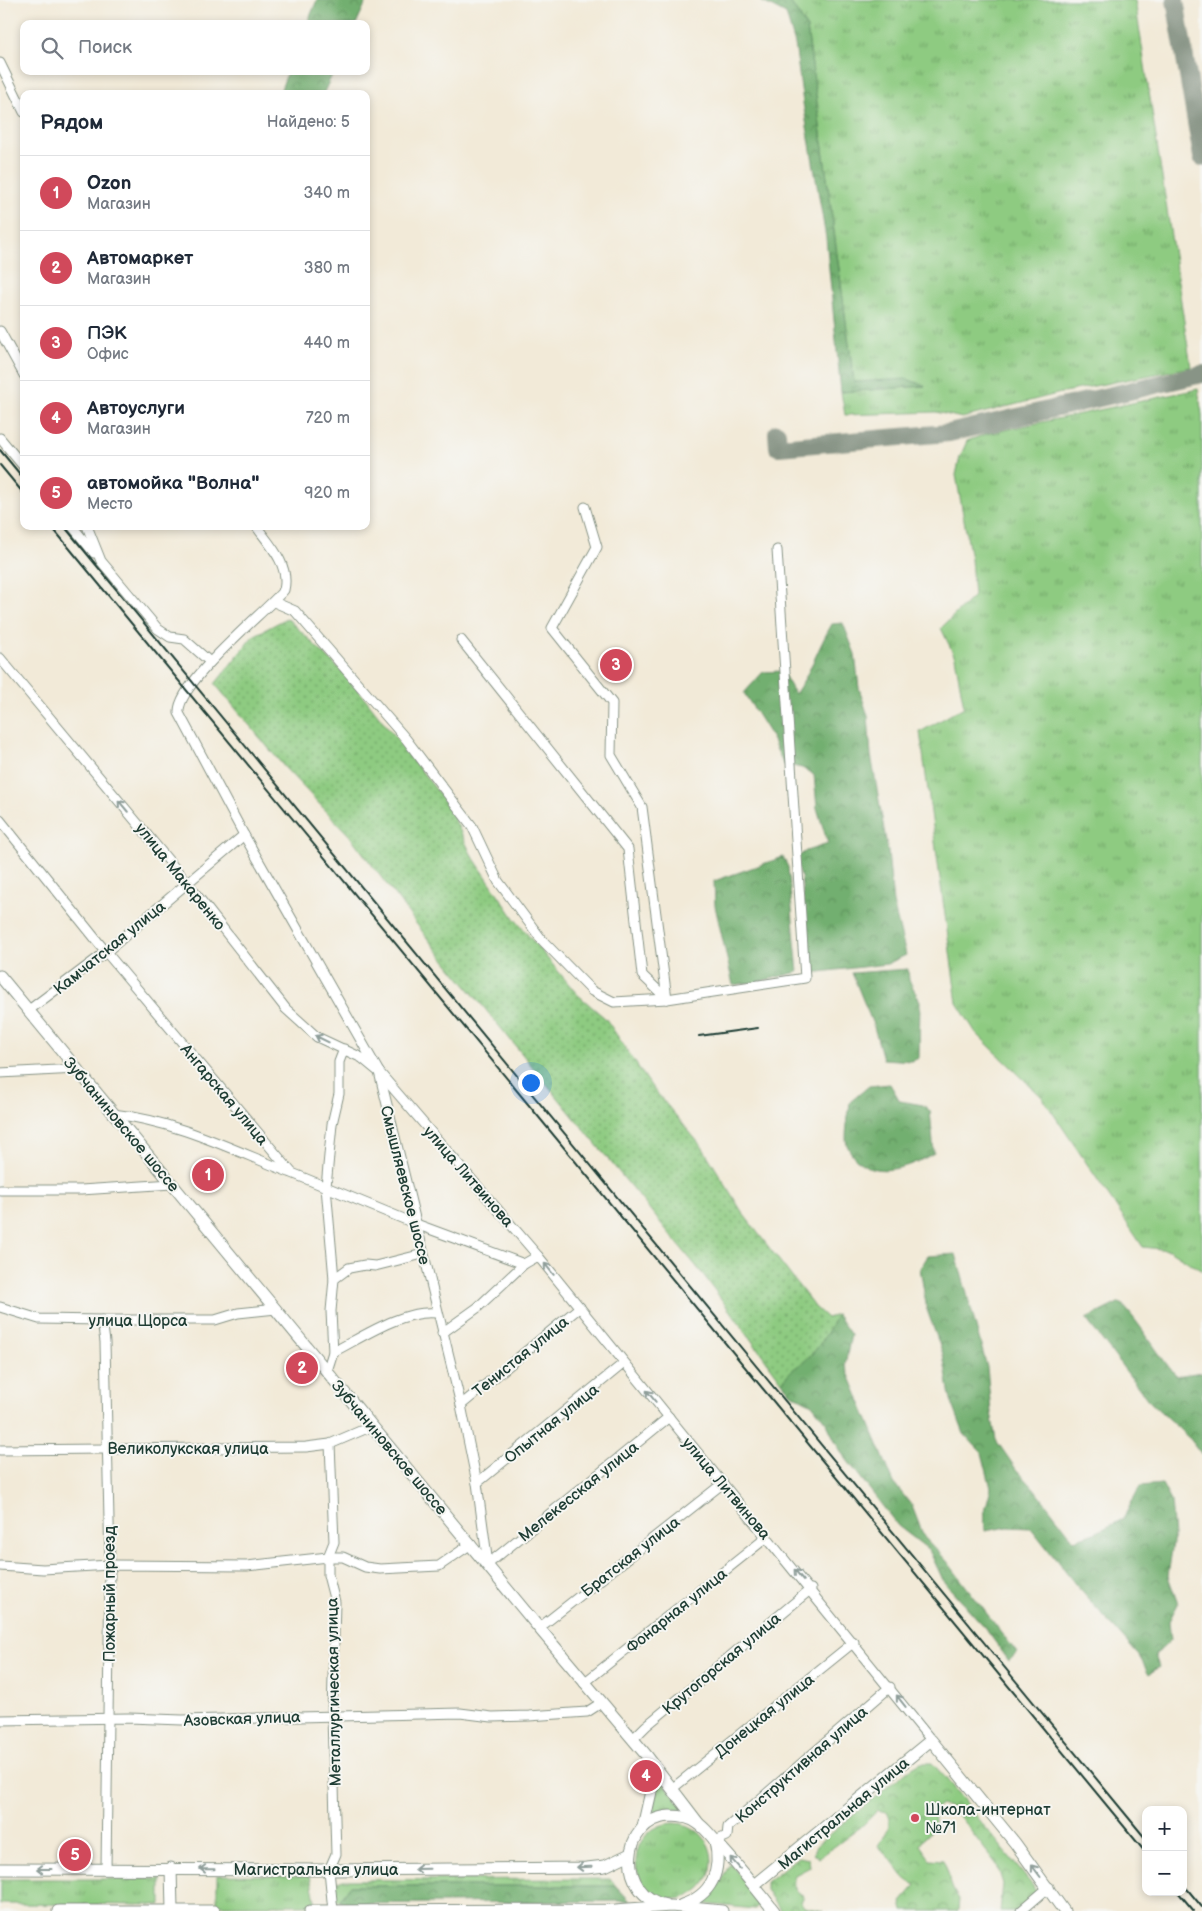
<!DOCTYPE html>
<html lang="ru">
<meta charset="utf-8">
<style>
body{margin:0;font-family:"Balsamiq Sans",sans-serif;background:#f2f2f3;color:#1f2937}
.controls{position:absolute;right:15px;bottom:15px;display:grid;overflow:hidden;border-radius:10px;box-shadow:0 2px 8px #0003}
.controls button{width:45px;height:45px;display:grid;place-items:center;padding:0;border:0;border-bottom:1px solid #e0e1e3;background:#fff;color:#1f2937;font:25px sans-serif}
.you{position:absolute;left:530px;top:1082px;width:18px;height:18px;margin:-12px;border:4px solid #fff;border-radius:50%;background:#1a73e8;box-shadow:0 0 0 8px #1a73e833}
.badge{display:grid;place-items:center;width:32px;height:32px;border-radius:50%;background:#d1495b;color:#fff;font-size:16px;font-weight:700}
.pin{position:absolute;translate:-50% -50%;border:2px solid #fff;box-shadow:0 1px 5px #0006}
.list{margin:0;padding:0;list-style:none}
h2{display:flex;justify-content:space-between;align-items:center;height:65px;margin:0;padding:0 20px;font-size:21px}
h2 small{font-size:16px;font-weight:400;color:#747a83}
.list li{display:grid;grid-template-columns:32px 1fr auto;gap:15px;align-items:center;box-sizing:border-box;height:75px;padding:0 20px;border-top:1px solid #e0e1e3}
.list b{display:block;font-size:19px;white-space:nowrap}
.list p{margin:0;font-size:16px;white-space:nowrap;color:#747a83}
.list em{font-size:16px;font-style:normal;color:#747a83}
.icon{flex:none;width:28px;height:28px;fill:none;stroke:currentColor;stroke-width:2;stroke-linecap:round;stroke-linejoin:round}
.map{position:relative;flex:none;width:1202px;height:1911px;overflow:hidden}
.search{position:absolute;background:#fff;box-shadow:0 2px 8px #0003;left:20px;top:20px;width:350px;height:55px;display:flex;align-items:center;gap:12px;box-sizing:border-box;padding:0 18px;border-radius:10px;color:#747a83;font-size:19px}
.panel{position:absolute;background:#fff;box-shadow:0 2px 8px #0003;left:20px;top:90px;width:350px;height:440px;border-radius:10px}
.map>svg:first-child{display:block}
</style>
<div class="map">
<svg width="1202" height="1911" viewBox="0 0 1202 1911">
<defs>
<pattern id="grass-tufts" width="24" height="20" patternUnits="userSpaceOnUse" patternTransform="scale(1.25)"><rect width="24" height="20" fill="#8ecb81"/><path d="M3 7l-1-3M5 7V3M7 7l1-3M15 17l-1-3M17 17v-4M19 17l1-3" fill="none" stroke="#73a66a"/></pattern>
<pattern id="forest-crowns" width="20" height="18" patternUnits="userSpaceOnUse" patternTransform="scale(1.25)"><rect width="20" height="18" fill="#72af6f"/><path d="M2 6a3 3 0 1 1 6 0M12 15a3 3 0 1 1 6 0" fill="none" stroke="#5d905c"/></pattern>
<pattern id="park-crowns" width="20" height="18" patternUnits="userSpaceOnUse" patternTransform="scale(1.25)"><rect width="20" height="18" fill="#8ecb81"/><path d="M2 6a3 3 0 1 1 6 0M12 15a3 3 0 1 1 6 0" fill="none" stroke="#73a66a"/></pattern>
<pattern id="garden-dots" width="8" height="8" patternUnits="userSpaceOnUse" patternTransform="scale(1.25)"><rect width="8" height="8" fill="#8ecb81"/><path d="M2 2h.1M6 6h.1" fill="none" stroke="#73a66a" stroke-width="1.8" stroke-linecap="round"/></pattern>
</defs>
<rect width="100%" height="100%" fill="#f6f6f2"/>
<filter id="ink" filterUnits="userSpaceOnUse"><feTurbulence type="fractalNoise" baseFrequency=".02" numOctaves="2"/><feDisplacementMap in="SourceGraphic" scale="10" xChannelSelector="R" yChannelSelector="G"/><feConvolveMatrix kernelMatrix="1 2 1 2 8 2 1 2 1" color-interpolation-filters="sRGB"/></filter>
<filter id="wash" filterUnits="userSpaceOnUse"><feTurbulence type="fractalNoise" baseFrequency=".0096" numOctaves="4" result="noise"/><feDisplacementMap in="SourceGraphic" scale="20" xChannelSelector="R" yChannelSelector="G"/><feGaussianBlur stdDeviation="1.12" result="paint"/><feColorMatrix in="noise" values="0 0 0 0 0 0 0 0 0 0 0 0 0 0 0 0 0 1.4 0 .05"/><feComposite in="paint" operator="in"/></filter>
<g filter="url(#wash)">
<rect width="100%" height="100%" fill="#f2ead8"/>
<g fill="url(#grass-tufts)" stroke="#56845a">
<polygon points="789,0 1135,0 1191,367 1069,391 962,418 936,412 845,415 841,392 924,386 854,382 807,28"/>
<polygon points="1198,389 1202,415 1202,1271 1169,1250 1143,1247 1042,1097 976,1033 957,1003 920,732 964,707 955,657 941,628 974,596 971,559 956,475 960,457 967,441 986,434"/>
<polygon points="657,1780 662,1781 685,1810 654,1811"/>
<circle cx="674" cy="1861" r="38"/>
<polygon points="730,1863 761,1902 755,1909 705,1904 721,1882"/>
<polygon points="217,1875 310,1876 316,1905 217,1905"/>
<polygon points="0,1879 161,1879 161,1905 0,1904"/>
<polygon points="599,1879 610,1879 616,1886 350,1886 339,1901 335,1897 335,1883 343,1880"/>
</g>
<g fill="url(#forest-crowns)" stroke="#487652">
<polygon points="317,0 367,0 356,24 307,24"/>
<polygon points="759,0 789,0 807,28 854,382 907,379 925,386 841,392 826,238 803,103 795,44 786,14"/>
<polygon points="288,71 334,71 323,94 279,94"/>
<path d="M843 623 855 654 859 688 868 716 871 755 888 852 893 903 906 955 887 964 811 973 801 877 795 859 806 851 828 844 817 808 814 775 802 768 783 764 771 736 744 693 763 672 782 671 795 694C811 672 818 647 832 624Z"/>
<polygon points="783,857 788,867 798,972 757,982 733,985 715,906 714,881"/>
<polygon points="908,969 909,980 920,1001 919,1058 912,1061 883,1059 874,1027 852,973"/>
<path d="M890 1084 900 1101 923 1105 930 1111 934 1153C906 1170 863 1183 847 1145 844 1137 849 1112 850 1102L869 1086Z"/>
<polygon points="956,1254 987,1367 991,1412 996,1440 1016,1469 1033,1487 1074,1540 1097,1532 1123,1519 1140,1486 1162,1484 1171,1501 1174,1536 1168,1576 1178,1604 1169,1621 1171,1640 1155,1655 1159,1667 1149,1674 1139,1656 1076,1585 1031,1528 1008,1527 985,1531 984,1514 991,1488 982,1453 964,1434 950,1397 943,1354 927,1310 920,1268 928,1256"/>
<path d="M1120 1302C1141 1324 1156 1352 1176 1376L1202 1372V1455L1191 1440 1148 1400 1086 1319Z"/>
<path d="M837 1315 851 1335 845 1365 894 1483 912 1506 924 1537 946 1560 1017 1653 1009 1661 982 1624 944 1582 929 1550 898 1526 840 1451 826 1422 812 1404 791 1393 782 1382C792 1366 800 1367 811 1355 822 1343 829 1329 837 1315Z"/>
<polygon points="350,1886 616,1886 630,1901 345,1904 339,1901"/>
</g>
<g fill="url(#park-crowns)" stroke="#56845a">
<path d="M921 1763H932L944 1776 1033 1886 1038 1897 1020 1911H1000L1003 1884 997 1865 953 1808 941 1805 934 1810 935 1823 920 1845 930 1859 943 1860C951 1876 948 1885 959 1899L958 1911H903L901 1902 916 1885C904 1880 902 1875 895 1865 891 1858 883 1854 878 1846 885 1833 894 1827 886 1812L878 1810 862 1826 819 1858 813 1853 816 1846 907 1771Z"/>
<path d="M798 1857 809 1859 810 1867 795 1875C792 1886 794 1890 804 1896L801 1902 804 1907 824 1911H781L766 1890V1882Z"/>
</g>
<path fill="url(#garden-dots)" stroke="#56845a" d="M287 618 350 679 448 805 471 854 514 918 577 994 606 1019 651 1086 703 1148 744 1215 815 1307 827 1318 837 1315C829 1329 822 1343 811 1355 800 1367 792 1366 782 1382L705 1277 431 943 350 836 286 769 215 684 253 636Z"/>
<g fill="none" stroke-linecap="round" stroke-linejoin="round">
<g stroke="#889486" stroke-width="18">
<polyline points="1175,0 1202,157"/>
<polyline points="777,433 778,447 949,433 1202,374"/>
</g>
</g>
</g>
<g filter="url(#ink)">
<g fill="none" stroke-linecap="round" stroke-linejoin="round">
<defs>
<g id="minor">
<polyline points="0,63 24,112"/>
<polyline points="0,331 24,375"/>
<polyline points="0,438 24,467"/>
<polyline points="585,507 597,547 552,628 612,703 611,755 642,807 667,999"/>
<polyline points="72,526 94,553"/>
<polyline points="87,526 101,561 158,629 170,637 184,639 210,662"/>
<path d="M256 526C270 545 290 565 284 590 263 614 176 684 179 713L244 835 379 1072 461 1405 477 1483 488 1564"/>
<polyline points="274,602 295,611 406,739 472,826 498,881 542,940 592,991 614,1002 631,1001 667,999 805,978 777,550"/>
<polyline points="461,640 628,849 642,975 667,999"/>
<polyline points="0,658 188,884 286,1009 317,1037 362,1058 379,1072 538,1256 931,1740"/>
<polyline points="0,820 106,952 292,1173 416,1224 524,1264"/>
<polyline points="29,1010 106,952 244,835"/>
<polyline points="0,1073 77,1069"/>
<path d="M113 1114C176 1121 231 1149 289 1172"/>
<polyline points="0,1190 81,1190 172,1184"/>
<polyline points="334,1279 349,1268 365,1265 375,1266 423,1254"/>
<polyline points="0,1307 39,1319 102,1320 215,1320 238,1313 276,1309"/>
<polyline points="102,1320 105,1342 110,1565 106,1869"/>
<polyline points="442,1333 477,1308 524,1264 538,1256"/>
<path d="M333 1352C363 1337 401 1310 436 1313"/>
<polyline points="327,1371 333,1352 331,1311 334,1279 326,1187 332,1124 339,1094 339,1062 344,1049"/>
<polyline points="461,1405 580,1307"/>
<polyline points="330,1444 334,1542 328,1557 328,1575 335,1602 332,1716 336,1854 329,1870 333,1911"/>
<polyline points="0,1450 306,1447 330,1444 372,1426"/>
<polyline points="477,1483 624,1363"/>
<polyline points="488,1564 669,1417"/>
<polyline points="0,1566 43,1569 110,1565 247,1566 328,1557 343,1557 365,1567 380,1569 439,1566 471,1544"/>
<polyline points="539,1628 722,1484"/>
<polyline points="584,1683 767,1537"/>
<polyline points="0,1720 129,1718 182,1720 460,1713 492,1717 529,1716 587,1712 601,1703"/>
<polyline points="633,1739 646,1726 811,1589"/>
<polyline points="673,1788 854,1642"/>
<polyline points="715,1841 727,1836 728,1827 890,1687"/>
<polyline points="1021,1911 1049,1887"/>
</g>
<g id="major">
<polyline points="0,976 539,1628 647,1756 699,1824"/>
<polyline points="643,1827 652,1787 648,1760"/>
<polyline points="171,1868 172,1910"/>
<polyline points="0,1869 329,1870 587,1868 605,1866 630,1854"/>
<polyline points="754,1885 931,1740 1015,1843 1064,1911"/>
<path d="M666 1905C617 1896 619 1819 670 1816 680 1816 692 1818 699 1824 706 1829 712 1837 718 1844 738 1865 756 1888 774 1911"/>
<path d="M682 1905C712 1895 722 1871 715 1841"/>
<polyline points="58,1911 214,1911"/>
<polyline points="310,1911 615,1910 671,1906 722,1911"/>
</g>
</defs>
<use href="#minor" stroke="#889486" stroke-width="11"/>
<use href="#major" stroke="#889486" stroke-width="13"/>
<use href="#minor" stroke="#fff" stroke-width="9"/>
<use href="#major" stroke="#fff" stroke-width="11"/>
<g stroke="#1f3d34" stroke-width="2">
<polyline points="0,450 24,479"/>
<polyline points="0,465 24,494"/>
<polyline points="51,526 1146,1853"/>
<polyline points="64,526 1146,1839"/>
<polyline points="699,1036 758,1028"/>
<polyline points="1183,1884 1202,1907"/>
<polyline points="1178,1892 1194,1911"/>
</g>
</g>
<defs><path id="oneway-shaft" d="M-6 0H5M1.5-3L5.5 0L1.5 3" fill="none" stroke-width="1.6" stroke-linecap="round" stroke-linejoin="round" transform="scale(1.25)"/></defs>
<g stroke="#8f9e9a">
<use href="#oneway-shaft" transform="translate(123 806) rotate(-130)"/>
<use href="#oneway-shaft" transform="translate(322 1039) rotate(-154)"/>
<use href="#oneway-shaft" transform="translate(549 1269) rotate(-129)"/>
<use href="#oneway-shaft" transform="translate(651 1396) rotate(-129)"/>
<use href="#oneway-shaft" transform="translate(799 1575) rotate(-130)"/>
<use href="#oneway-shaft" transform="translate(901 1701) rotate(-128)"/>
<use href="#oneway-shaft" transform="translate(735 1863) rotate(-131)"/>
<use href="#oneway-shaft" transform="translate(584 1867) rotate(178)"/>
<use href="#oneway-shaft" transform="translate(44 1869) rotate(180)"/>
<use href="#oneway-shaft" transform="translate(207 1869) rotate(-179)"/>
<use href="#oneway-shaft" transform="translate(422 1869) rotate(179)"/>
<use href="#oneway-shaft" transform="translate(1036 1871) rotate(-127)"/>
</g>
</g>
<circle fill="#d1495b" stroke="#f6f6f2" stroke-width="2" cx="915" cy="1818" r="5"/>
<g text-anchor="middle" stroke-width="4" stroke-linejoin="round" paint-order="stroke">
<g font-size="16" fill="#1f3d34" stroke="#f6f6f2">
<text transform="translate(181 876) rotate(51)" y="6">улица Макаренко</text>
<text transform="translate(109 947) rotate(-39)" y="6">Камчатская улица</text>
<text transform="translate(225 1094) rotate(50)" y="6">Ангарская улица</text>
<text transform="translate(122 1124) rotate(50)" y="6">Зубчаниновское шоссе</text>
<text transform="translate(469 1176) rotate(49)" y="6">улица Литвинова</text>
<text transform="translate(406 1185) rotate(76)" y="6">Смышляевское шоссе</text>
<text x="138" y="1326">улица Щорса</text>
<text transform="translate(520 1356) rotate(-39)" y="6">Тенистая улица</text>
<text transform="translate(551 1423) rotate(-39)" y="6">Опытная улица</text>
<text transform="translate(390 1447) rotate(50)" y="6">Зубчаниновское шоссе</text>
<text x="188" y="1454">Великолукская улица</text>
<text transform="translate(727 1488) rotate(50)" y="6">улица Литвинова</text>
<text transform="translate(578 1491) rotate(-39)" y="6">Мелекесская улица</text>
<text transform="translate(630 1556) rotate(-38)" y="6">Братская улица</text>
<text transform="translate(109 1594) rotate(-90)" y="6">Пожарный проезд</text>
<text transform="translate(676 1610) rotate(-39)" y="6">Фонарная улица</text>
<text transform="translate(721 1663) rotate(-40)" y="6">Крутогорская улица</text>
<text transform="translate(333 1692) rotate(-91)" y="6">Металлургическая улица</text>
<text transform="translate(764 1715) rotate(-39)" y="6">Донецкая улица</text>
<text transform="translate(242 1718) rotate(-2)" y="6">Азовская улица</text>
<text transform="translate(801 1764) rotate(-41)" y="6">Конструктивная улица</text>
<text transform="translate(843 1813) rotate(-40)" y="6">Магистральная улица</text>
<text x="316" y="1875">Магистральная улица</text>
</g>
<g font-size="16" fill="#1f3d34" stroke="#f6f6f2" text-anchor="start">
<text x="925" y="1815">Школа-интернат<tspan x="925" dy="18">№71</tspan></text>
</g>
</g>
</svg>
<div class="controls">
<button>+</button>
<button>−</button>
</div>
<div class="you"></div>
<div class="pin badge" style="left:208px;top:1175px">1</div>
<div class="pin badge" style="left:302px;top:1368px">2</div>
<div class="pin badge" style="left:616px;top:665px">3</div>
<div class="pin badge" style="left:646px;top:1776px">4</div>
<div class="pin badge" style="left:75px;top:1855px">5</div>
<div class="search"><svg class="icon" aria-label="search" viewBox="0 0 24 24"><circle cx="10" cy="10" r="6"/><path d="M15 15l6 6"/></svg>Поиск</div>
<section class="panel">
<h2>Рядом<small>Найдено: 5</small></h2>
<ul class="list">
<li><span class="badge">1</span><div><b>Ozon</b><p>Магазин</p></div><em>340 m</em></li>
<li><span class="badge">2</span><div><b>Автомаркет</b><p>Магазин</p></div><em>380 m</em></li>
<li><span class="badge">3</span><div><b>ПЭК</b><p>Офис</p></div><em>440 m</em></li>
<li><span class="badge">4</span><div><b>Автоуслуги</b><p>Магазин</p></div><em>720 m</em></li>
<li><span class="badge">5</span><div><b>автомойка &quot;Волна&quot;</b><p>Место</p></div><em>920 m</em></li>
</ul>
</section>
</div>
